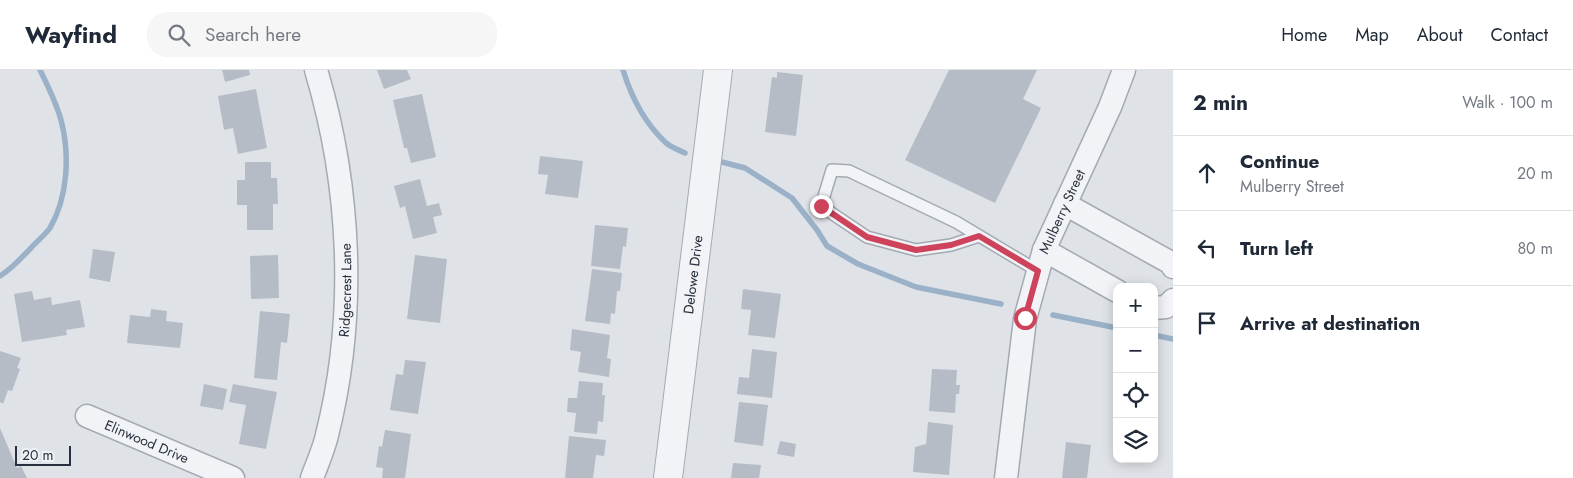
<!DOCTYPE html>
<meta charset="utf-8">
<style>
body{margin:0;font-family:Jost,sans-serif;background:#f6f6f7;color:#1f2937}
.controls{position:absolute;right:15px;bottom:15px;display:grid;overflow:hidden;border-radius:10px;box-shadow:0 2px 12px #0003}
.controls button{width:45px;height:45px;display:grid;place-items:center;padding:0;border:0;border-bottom:1px solid #e0e1e3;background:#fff;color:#1f2937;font:25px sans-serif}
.scale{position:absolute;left:15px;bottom:12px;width:56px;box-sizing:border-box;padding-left:5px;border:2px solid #28313f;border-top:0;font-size:14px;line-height:18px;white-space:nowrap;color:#28313f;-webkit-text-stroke:4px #eef1f6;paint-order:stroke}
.stop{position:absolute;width:15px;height:15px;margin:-11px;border:4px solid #cd435b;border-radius:50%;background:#fff}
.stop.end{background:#cd435b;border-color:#fff;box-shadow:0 1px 5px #0008}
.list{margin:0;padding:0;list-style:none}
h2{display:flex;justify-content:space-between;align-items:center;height:65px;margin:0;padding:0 20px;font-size:21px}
h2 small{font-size:16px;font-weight:400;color:#747a83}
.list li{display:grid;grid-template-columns:32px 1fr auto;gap:15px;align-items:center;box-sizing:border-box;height:75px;padding:0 20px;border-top:1px solid #e0e1e3}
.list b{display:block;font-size:19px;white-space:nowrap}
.list p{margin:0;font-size:16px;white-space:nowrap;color:#747a83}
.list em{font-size:16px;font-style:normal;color:#747a83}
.icon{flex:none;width:28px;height:28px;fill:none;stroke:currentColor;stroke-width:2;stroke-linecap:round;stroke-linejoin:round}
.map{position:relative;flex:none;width:1173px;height:408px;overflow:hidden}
header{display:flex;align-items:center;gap:30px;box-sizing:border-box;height:70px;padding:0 25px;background:#fff;border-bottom:1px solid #e0e1e3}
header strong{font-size:24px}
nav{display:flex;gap:28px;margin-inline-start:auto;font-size:18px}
.search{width:350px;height:45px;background:#f6f6f7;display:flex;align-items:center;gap:12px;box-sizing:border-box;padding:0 18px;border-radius:20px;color:#747a83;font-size:19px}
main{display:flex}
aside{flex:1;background:#fff}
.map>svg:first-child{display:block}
</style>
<header>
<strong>Wayfind</strong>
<div class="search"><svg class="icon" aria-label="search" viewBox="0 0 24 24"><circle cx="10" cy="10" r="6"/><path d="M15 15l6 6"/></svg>Search here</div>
<nav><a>Home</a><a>Map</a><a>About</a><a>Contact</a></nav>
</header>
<main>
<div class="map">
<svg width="1173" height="408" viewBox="0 0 1173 408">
<rect width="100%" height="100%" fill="#dfe3e8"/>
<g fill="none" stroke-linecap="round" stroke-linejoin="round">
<g stroke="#9ab1c8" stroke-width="5.5">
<path d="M623 0C631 26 644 52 665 72 670 77 679 80 685 83"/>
<polyline points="718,91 745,98 792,128 817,160 827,176 858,194 916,217 1001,234"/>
<path d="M0 206C13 198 21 188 31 178 37 171 45 165 50 158 68 127 70 84 61 50 56 32 48 16 40 0"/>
<polyline points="1053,245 1117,258"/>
<polyline points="1154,265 1173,269"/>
</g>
</g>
<g fill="#b6bcc5">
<polygon points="222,0 249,0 250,5 225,12"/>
<polygon points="377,0 407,0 411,9 384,19"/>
<polygon points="949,0 1037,0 1023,29 1041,38 995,133 905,90"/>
<polygon points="777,2 803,5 796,66 765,62 772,7 777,8"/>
<polygon points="256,19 267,78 238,84 233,58 224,60 218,26"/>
<polygon points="422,24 436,87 411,93 407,78 404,78 393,30"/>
<polygon points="540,86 583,91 578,128 545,124 548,105 538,104"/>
<polygon points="245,92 271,92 271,108 277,108 278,134 273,134 273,160 247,160 247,135 237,135 237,110 245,110"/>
<polygon points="420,109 427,136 439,133 442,145 433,147 437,163 413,169 405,136 400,138 394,116"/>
<polygon points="595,155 628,158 626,177 623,176 620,199 591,196"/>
<polygon points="93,179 115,182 110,212 89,208"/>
<polygon points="278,185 279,228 251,229 250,186"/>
<polygon points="415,185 447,189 440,253 407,249"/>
<polygon points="592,199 622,203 620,221 617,221 615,244 611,243 610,254 585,251"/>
<polygon points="743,219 781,224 775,268 748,265 751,240 741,239"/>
<polygon points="32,221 34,230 51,227 52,235 80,230 85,257 66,260 67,265 22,272 14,224"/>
<polygon points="151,239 167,241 166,251 183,253 180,278 127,273 130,245 150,247"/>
<polygon points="260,241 290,244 287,273 281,272 277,310 254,308"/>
<polygon points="572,259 610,265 607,288 611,289 609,307 578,302 581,282 570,280"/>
<polygon points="752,279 777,282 772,328 737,324 739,307 749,308"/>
<polygon points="0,281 21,288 17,298 20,299 12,321 8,320 3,334 0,332"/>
<polygon points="405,290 426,292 418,344 390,340 396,304 403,305"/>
<polygon points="932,299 957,300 956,315 960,315 959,324 956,324 955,343 929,341"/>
<polygon points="579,311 603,313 602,325 605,325 603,352 598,351 597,364 574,362 576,343 567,342 568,328 577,328"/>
<polygon points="204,314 227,319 223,340 200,336"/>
<polygon points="233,314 277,322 266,379 239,374 246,335 229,332"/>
<polygon points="739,332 768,335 763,376 734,372"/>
<polygon points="928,352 953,355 949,405 913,402 915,377 926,374"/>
<polygon points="0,358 17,398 21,396 27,408 0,408"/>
<polygon points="385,360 411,364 405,408 382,408 383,398 376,397 379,376 382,377"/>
<polygon points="569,366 606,370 604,386 596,385 593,408 565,408"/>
<polygon points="780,371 796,374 794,387 777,384"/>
<polygon points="1066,372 1091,375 1087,408 1062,408"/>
<polygon points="733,393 761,395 759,408 731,408"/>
</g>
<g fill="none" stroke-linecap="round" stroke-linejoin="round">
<defs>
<polyline id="service" points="979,166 951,175 916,180 867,167 821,136 832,100 849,101 956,152 1038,201"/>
<g id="minor">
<polyline points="1065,134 1171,193 1173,197"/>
<polyline points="1044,180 1117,221"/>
<polyline points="1154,238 1166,237 1173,230"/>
<path id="s1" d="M87 346 233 408"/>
<path id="s2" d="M312 408C317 394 324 379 327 365 357 246 351 117 316 0"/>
<path id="s3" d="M1006 408 1025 249 1044 180 1110 37 1124 0"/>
</g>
<g id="tertiary">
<path id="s4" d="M668 408 718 0"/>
</g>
</defs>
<use href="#service" stroke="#a4aab2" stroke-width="14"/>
<use href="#minor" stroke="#a4aab2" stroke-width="25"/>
<use href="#tertiary" stroke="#a4aab2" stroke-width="30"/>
<use href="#service" stroke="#f1f3f6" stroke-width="11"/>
<use href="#minor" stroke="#f1f3f6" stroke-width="22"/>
<use href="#tertiary" stroke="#f1f3f6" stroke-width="28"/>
</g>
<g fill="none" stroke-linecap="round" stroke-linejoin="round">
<polyline stroke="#cd435b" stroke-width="6" points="821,136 867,167 916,180 951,175 979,166 1038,201 1025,248"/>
</g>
<g text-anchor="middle" stroke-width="5" stroke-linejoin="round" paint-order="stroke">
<g font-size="14" fill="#28313f" stroke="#eef1f6">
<text dy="5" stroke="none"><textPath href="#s3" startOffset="274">Mulberry Street</textPath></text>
<text dy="5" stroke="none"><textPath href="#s4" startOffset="205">Delowe Drive</textPath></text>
<text dy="5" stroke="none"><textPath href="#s2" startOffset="192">Ridgecrest Lane</textPath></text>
<text dy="5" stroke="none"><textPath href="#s1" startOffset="65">Elinwood Drive</textPath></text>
</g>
</g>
</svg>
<div class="controls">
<button>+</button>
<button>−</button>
<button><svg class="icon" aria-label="locate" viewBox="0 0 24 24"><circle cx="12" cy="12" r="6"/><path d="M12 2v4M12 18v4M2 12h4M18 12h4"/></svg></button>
<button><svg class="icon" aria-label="layers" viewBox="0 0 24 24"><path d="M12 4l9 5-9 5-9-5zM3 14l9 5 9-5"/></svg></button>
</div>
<div class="scale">20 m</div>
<div class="stop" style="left:1025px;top:248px"></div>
<div class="stop end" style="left:821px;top:136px"></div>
</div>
<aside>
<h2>2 min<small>Walk · 100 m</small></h2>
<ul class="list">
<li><svg class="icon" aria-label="ahead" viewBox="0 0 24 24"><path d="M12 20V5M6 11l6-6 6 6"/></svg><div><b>Continue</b><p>Mulberry Street</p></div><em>20 m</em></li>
<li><svg class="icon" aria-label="left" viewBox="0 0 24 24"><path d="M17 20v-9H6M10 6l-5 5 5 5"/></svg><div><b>Turn left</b></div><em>80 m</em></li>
<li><svg class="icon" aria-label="arrive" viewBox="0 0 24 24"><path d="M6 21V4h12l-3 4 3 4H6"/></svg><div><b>Arrive at destination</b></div></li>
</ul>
</aside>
</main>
